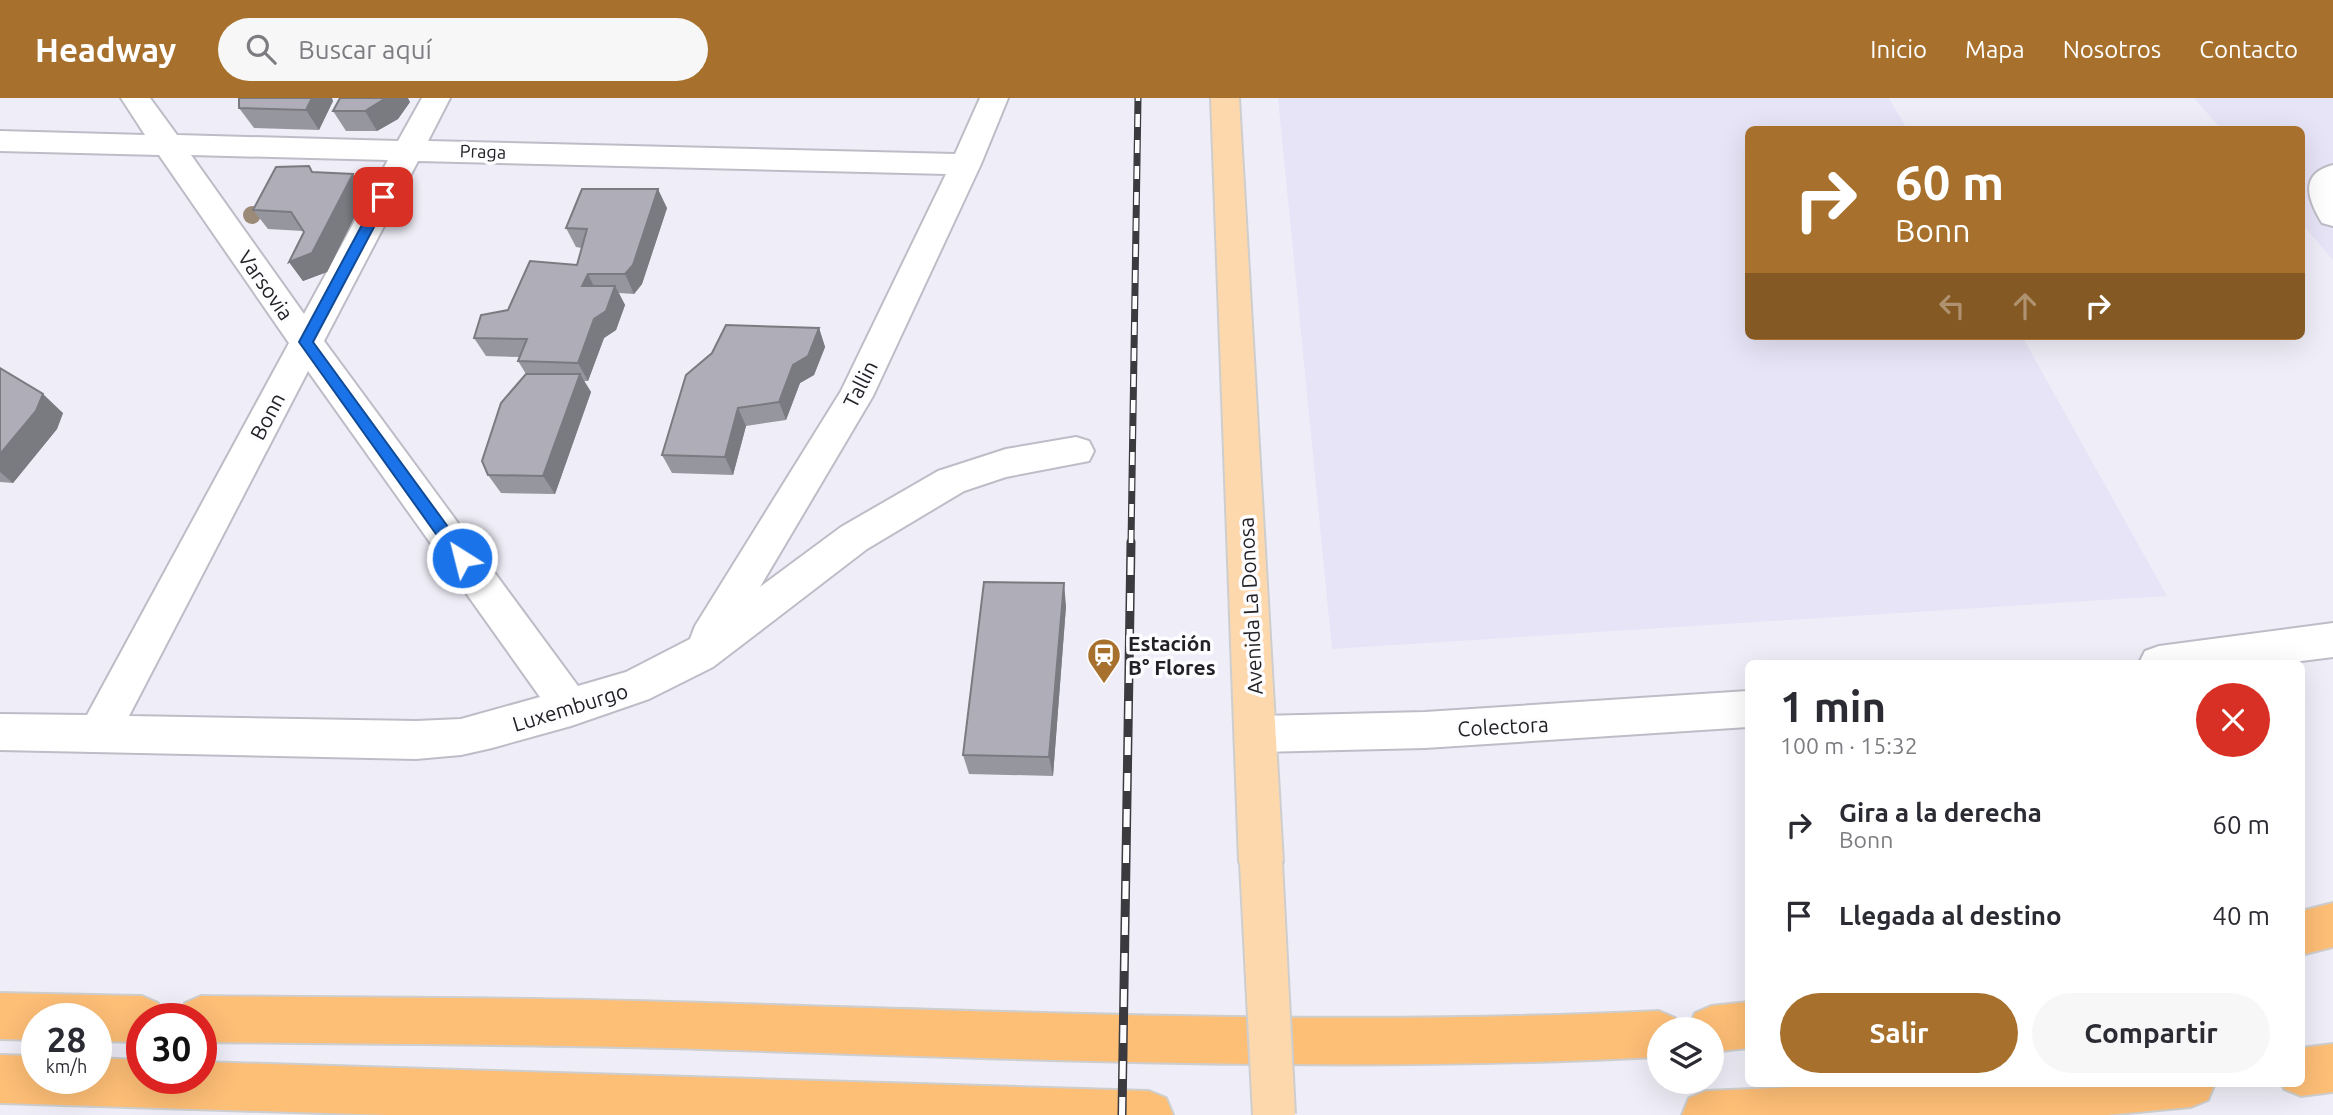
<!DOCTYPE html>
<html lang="es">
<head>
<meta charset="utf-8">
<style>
	:root { --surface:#fff; --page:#f7f7f7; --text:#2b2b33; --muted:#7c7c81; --accent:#a7702c }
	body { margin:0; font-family:Ubuntu,sans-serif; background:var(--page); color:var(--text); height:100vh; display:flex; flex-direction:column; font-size:26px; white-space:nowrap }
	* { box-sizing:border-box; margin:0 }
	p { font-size:23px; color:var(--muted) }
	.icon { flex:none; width:38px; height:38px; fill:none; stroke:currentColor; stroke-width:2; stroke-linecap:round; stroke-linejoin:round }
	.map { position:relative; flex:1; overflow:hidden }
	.details { position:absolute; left:1745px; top:562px; width:560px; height:427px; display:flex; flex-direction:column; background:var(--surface); border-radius:10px; box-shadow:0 7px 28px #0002 }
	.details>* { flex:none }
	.guide { position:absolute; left:1745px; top:28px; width:560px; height:214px; border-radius:10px; box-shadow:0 7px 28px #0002; background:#a7702c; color:#fff; overflow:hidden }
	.tools { position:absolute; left:1647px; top:919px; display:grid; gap:14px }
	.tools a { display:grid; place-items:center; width:77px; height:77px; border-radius:50%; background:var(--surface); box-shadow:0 7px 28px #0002; font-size:35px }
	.speed { position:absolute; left:21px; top:905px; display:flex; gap:14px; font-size:35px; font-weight:700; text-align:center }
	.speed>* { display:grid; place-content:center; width:91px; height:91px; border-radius:50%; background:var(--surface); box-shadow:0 7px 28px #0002; line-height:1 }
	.speed small { font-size:18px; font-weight:400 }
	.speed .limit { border:10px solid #d22; background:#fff; color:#111 }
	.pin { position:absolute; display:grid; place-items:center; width:60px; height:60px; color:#fff; margin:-30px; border-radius:14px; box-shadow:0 4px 10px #0006 }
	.me { position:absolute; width:77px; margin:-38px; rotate:324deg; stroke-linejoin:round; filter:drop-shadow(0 0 5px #0008) }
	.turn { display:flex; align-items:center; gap:24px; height:147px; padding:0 35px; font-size:32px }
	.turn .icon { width:91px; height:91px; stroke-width:2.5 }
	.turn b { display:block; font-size:49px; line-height:60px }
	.lanes { display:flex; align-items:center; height:66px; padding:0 35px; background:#0003; justify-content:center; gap:35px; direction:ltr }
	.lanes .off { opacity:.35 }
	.round { display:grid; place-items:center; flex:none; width:74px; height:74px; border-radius:37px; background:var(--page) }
	.headline { display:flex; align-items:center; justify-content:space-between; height:119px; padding:0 35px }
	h1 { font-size:42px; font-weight:700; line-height:52px }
	.button { display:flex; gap:14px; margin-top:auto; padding:14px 35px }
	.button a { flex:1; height:80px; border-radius:42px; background:var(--accent); color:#fff; font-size:28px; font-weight:700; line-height:80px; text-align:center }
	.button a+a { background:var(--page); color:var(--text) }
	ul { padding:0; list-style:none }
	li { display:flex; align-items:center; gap:21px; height:91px; padding:0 35px }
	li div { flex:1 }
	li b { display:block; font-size:26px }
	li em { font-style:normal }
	header { display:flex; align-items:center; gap:42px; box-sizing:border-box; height:98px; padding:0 35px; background:var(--accent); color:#fff }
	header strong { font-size:33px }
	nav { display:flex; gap:38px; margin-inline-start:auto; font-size:24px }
	.search { width:490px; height:63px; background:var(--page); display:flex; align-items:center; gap:18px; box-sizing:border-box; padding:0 24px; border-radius:38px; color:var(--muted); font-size:26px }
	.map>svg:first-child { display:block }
	.built { fill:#e6e4f6 }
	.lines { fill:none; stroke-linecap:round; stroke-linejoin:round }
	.minor-casing { stroke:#bebcc6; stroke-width:4 }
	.major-casing { stroke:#cececf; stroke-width:4 }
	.highway-casing { stroke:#cececf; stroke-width:4 }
	.minor { fill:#fff; fill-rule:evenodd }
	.major { fill:#fed8ad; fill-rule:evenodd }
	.highway { fill:#fdbe76; fill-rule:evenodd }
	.rail-far1-casing { stroke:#3b3a3f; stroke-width:7 }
	.rail-casing { stroke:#3b3a3f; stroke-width:9 }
	.rail-far1 { stroke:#fdfcff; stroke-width:4.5; stroke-dasharray:13; stroke-linecap:butt }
	.rail { stroke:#fdfcff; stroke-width:6; stroke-dasharray:18; stroke-linecap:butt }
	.major-bridge-casing { stroke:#cececf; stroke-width:46; stroke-linecap:butt }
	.major-bridge { stroke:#fed8ad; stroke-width:42 }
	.tree { fill:#9c8a78 }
	.wall { fill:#96969e }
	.shaded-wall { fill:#7a7a81 }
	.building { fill:#afaeb8; stroke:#7a7a81; stroke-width:2 }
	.route { fill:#1a73e8; stroke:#114b97; stroke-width:2 }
	.labels { text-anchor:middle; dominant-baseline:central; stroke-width:7; stroke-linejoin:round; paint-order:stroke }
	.far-street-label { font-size:18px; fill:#222125; stroke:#fdfcff }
	.street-label { font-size:21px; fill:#222125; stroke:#fdfcff }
	.poi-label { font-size:21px; font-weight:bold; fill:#222125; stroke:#fdfcff; text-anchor:start }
</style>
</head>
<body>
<header>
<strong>Headway</strong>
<div class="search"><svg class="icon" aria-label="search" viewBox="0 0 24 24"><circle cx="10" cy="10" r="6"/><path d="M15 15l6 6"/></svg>Buscar aquí</div>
<nav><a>Inicio</a><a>Mapa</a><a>Nosotros</a><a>Contacto</a></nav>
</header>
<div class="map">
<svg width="2333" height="1017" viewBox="0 0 2333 1017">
	<rect width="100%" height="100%" fill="#efeef8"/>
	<!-- built -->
	<path class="built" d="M1278,0H1889L1907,31L1748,32V238H2022L2167,498L1332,551Z
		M2194,0H2333V162L2301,125V32L2221,31Z"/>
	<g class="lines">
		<!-- minor casing -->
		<g class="minor-casing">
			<path id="minor" d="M121,0H150L177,37L398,43L422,0H450L428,43L955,56L980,0H1008L981,66L873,298L760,489L841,429L938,373L1006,351L1076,339L1089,343L1094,353L1089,363L1006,379L964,393L867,451L713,569L649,601L571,628L492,650L461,657L416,661L0,652V616L87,617L289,245L159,57L0,53V33L145,37ZM191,57L388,62L304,216ZM418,63L946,76L841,293L695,528L690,541L626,574L578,588L324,243ZM308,273L540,599L461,621L416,623L129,618Z
				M2333,67V128L2322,125C2308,102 2298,76 2333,67Z
				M2333,525V559L2285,565H2139L2145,553L2159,548Z
				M1748,593V629L1425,650L1257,654L1243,649L1237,636L1243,623L1257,618L1425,614Z"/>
		</g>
		<!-- major casing -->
		<g class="major-casing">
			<path id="major" d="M1211,0H1239L1283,764L1276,779L1261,785L1246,779L1239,764Z"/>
		</g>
		<!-- highway casing -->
		<g class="highway-casing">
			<path id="highway" d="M2333,805V849L2301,857V813Z
				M0,895L142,898L158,905L165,920H142V944L96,943V920H37V942L0,941Z
				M201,898C357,900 514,899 670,904C1000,913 1329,929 1659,913L1675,920L1680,931H1659V959C1329,976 1000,960 670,950C514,946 357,946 201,944V920H178L185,905Z
				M1748,904V950L1712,954V931H1688L1695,915L1711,908Z
				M2333,946V994L2301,998L2284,991L2282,985H2301V950Z
				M0,957L37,958V980H96V960L142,962V980H201V964L1149,993L1166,1000L1173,1017H389L0,1005Z
				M1887,985H2215L2208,1002L2191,1009L2106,1017H1682L1689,1000L1706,993Z"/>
		</g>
		<!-- minor -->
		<use href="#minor" class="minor"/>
		<!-- major -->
		<use href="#major" class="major"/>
		<!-- highway -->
		<use href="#highway" class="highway"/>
		<!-- rail-far1 casing -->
		<g class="rail-far1-casing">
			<path id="rail-far1" d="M1131,445L1138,0"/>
		</g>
		<!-- rail casing -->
		<g class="rail-casing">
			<path id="rail" d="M1122,1017L1131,444"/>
		</g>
		<!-- rail-far1 -->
		<use href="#rail-far1" class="rail-far1"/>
		<!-- rail -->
		<use href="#rail" class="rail"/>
		<!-- major-bridge casing -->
		<g class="major-bridge-casing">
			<path id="major-bridge" d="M1261,764L1274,1017"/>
		</g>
		<!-- major-bridge -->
		<use href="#major-bridge" class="major-bridge"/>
	</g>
	<!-- trees -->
	<g class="tree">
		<circle cx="370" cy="84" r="9"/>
		<circle cx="252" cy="117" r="9"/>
	</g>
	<!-- wall -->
	<path class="wall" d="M333,3L319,32L254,30L239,10Z
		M410,4L398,21L377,33H346L333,13Z
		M312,74L366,96L327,174L303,183L289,164L304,134L303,133L268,131L253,112Z
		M667,110L642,186L634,196L619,195L625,207L616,232L604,240L588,283H584L591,294L555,396L501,395L488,377L526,276L518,263L520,259L486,258L474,240L508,212L577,167L582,150L576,149L566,130Z
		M819,230L825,249L814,277L800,285L786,322L746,328L733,377L672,375L662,357Z
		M0,270L63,315L57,331L13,385L0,384Z
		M1066,508L1053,678L969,676L963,657Z"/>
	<!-- shaded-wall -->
	<path class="shaded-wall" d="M312,0H332L333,3L319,32L306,12Z
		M386,0H408L410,4L398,21L377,33L365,13Z
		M353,76L366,96L327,174L303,183L289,164Z
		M658,91L667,110L642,186L634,196L625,176Z
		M588,176L597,195L582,188Z
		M615,188L625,207L616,232L604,240L588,283L578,265L594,221Z
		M819,230L825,249L814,277L800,285L786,322L779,304L793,267Z
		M580,276L591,294L555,396L543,378Z
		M43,296L63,315L57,331L13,385L0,374V356Z
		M738,310L746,328L733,377L725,359Z
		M1064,485L1066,508L1053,678L1049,659Z"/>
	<!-- building -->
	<path class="building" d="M239,0H312L306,12L239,10Z
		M340,0H386L365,13H333Z
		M309,68L312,74L353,76L312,155L289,164L304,134L291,114L253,112L276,69Z
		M582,91H658L633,167L625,176H588L582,188H615L606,213L594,221L578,265L518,263L527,241L474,240L481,217L508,212L530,163L577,167L587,131L566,130Z
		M726,227L819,230L808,258L793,267L779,304L738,310L725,359L662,357L686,277L712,255Z
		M0,270L43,296L36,313L0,356Z
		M526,276H580L543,378L488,377L482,363L501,305Z
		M984,484L1064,485L1049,659L963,657Z"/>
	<!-- route -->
	<path class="route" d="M383,95L390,99L313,244L467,455L469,460L467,464H456L299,244L377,99Z"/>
	<!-- icons -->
	<defs>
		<g id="station-pin" transform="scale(1.75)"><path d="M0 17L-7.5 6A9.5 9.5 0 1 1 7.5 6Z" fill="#a7702c" stroke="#fdfcff"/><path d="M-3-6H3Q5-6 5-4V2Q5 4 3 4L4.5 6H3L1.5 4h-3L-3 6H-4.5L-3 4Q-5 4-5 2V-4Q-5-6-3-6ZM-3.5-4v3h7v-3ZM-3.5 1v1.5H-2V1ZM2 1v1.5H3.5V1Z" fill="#fff"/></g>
	</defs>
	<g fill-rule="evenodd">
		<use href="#station-pin" x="1104" y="557"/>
	</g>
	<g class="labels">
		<!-- far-street labels -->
		<g class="far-street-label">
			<text transform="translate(483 53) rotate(2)">Praga</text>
		</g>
		<!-- street labels -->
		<g class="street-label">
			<text transform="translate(266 187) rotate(55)">Varsovia</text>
			<text transform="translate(860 286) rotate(-63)">Tallin</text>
			<text transform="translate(267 318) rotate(-62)">Bonn</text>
			<text transform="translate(1250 508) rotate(-93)">Avenida La Donosa</text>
			<text transform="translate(570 609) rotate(-17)">Luxemburgo</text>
			<text transform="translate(1503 628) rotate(-3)">Colectora</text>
		</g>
		<!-- poi labels -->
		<g class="poi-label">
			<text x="1128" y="545">Estación<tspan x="1128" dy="24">B° Flores</tspan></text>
		</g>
	</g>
</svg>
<div class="tools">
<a><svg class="icon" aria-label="layers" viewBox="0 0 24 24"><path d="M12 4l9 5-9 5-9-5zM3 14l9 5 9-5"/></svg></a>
</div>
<div class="speed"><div>28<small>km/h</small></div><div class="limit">30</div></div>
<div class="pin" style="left:383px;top:99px;background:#d93025"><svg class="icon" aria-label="arrive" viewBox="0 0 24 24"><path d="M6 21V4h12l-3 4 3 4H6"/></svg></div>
<svg class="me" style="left:462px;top:460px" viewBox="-20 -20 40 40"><circle r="17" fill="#1a73e8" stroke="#fff" stroke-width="3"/><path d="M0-11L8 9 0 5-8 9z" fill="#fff"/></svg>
<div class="guide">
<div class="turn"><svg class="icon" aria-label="right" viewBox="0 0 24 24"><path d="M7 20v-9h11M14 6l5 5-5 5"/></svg><div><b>60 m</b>Bonn</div></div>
<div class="lanes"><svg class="icon off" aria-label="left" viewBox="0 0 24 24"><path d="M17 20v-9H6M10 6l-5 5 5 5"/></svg><svg class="icon off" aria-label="ahead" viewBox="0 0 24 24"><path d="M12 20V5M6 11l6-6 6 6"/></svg><svg class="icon" aria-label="right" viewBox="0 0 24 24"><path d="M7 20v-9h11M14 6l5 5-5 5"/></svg></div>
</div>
<section class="details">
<div class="headline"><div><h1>1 min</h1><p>100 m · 15:32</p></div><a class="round" style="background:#d93025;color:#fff"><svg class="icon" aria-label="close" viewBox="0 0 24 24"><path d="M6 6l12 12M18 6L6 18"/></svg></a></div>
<ul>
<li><svg class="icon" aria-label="right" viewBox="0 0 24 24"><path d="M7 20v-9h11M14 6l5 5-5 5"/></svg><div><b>Gira a la derecha</b><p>Bonn</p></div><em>60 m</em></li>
<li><svg class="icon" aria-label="arrive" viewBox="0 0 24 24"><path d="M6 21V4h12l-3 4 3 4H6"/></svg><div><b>Llegada al destino</b></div><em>40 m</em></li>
</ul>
<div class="button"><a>Salir</a><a>Compartir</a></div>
</section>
</div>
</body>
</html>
